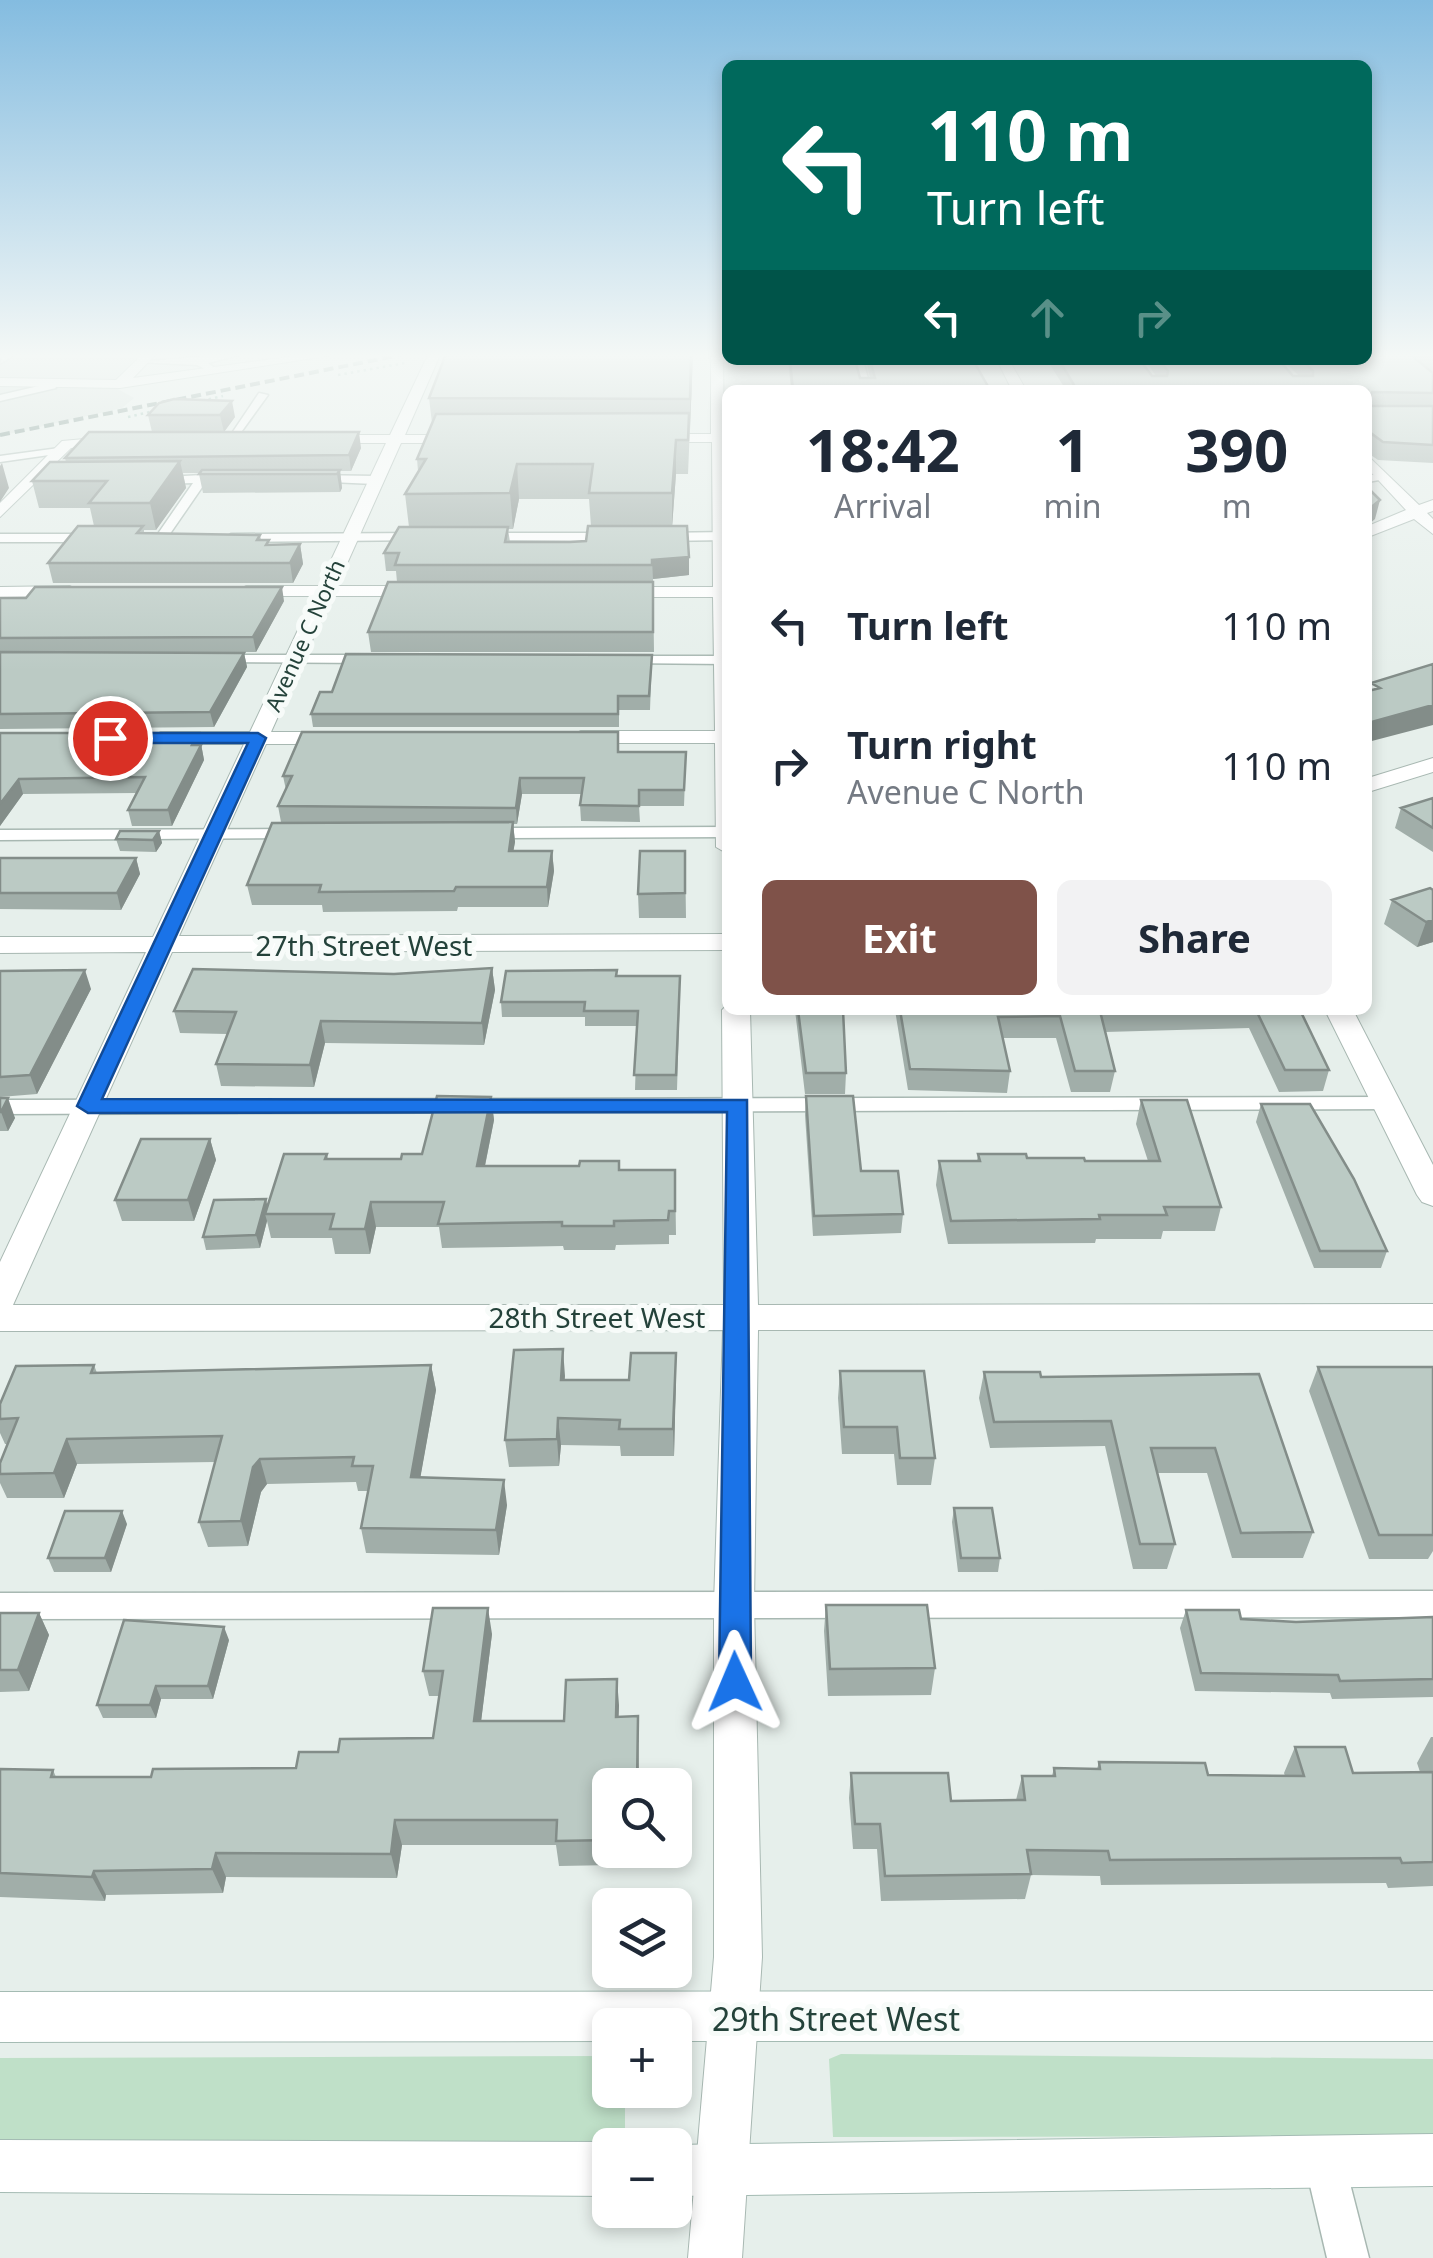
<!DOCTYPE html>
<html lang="en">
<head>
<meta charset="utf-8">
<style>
	:root { --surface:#fff; --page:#f2f2f3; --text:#1f2937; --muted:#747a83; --accent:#7f5249 }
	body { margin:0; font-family:"Noto Sans",sans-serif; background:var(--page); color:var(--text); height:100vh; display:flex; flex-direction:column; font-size:38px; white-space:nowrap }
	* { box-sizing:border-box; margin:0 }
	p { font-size:32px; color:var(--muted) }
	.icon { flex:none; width:55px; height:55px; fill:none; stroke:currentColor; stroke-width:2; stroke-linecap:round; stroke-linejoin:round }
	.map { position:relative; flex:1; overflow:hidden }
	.panel { position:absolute; left:722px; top:385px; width:650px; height:630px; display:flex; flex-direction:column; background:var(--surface); border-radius:15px; box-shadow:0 5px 15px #0003 }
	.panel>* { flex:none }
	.hud { position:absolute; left:722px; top:60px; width:650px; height:305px; border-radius:15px; box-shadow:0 5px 15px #0003; background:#00695c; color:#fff; overflow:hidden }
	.controls { position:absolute; left:592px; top:1768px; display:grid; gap:20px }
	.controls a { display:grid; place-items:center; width:100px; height:100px; border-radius:15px; background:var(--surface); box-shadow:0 5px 15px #0003; font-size:50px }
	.pin { position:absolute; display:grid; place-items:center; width:85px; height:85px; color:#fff; margin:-42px; border:5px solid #fff; border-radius:50%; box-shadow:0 2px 10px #0007 }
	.me { position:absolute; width:110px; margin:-55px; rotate:359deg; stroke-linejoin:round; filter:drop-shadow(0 0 8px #0008) }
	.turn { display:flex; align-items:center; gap:35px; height:210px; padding:0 40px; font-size:45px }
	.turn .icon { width:130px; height:130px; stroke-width:2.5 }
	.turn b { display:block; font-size:70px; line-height:85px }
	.lanes { display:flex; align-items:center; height:95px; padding:0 40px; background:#0003; justify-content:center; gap:50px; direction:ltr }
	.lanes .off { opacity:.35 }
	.eta { display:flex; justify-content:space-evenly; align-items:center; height:170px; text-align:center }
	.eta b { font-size:60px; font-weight:700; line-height:70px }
	.cta { display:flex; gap:20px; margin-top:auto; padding:20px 40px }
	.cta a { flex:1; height:115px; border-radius:15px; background:var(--accent); color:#fff; font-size:40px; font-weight:700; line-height:115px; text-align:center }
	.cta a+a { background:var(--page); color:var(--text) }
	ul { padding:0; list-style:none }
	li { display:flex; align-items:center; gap:30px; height:140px; padding:0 40px }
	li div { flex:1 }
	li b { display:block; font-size:38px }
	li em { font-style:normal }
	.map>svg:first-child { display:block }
	.built { fill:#d4dfda }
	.green { fill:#bfe0c8 }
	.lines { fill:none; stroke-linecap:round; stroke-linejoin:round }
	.lane-casing { stroke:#a8b8b2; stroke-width:3 }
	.street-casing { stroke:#a8b8b2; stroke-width:2 }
	.secondary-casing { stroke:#a4bbb3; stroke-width:2 }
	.path { stroke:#86b3a5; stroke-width:2.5; stroke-dasharray:2.5 4; stroke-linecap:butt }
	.lane { fill:#fff; fill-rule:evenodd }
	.street { fill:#fff; fill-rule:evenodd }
	.secondary { fill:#fff; fill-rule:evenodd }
	.rail { stroke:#5f7d75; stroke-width:4; stroke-dasharray:10 5; stroke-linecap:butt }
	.wall { fill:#a1aea9; fill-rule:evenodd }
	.shaded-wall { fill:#838d89 }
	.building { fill:#bbcac4; stroke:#838d89; stroke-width:2.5 }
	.route { fill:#1a73e8; stroke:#114b97; stroke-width:2.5 }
	.labels { text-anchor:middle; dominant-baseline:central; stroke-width:10; stroke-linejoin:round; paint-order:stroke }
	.far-street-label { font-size:22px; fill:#24423a; stroke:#f7fbf9 }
	.street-label { font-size:28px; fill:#24423a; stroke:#f7fbf9 }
	.near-street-label { font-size:32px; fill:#24423a; stroke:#f7fbf9 }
</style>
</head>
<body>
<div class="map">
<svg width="1433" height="2258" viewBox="0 0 1433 2258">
	<rect width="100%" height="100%" fill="#e6efeb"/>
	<!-- built -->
	<path class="built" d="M0,355H155L116,388L134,398L122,408L0,436Z"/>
	<!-- green -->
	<path class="green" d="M841,2054L1433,2059V2136L833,2137L829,2059Z
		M610,2056V2090H625V2135L610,2141H0V2058Z"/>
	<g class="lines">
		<!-- lane casing -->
		<g class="lane-casing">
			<path id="lane" d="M3,355H13L0,364Z
				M222,355H239L208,363L216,369L211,372L197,365L137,362Z
				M853,360H863L871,390H861Z
				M52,383L56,388L0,401V395Z
				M259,393L268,395L234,442H226Z
				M59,448L63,453L0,462V456Z
				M1368,474L1390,478L1368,482Z
				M202,475H231L237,479L205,483L165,541H157L155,538L193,483L153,484L147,480L149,478Z
				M313,475L374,476L380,480L374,484L309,481V477Z
				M728,532V540L661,541L655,537L661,533Z
				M424,533L428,534V540L231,542L225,538L231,534Z
				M481,533H614L620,537L614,541L477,540V534Z
				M0,534H99L105,538L99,542H0Z
				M216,655H374L381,659L374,663L211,662V656Z
				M626,656H728V664L621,663V657Z
				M728,827V837L483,838L474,833L483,828Z
				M296,829L305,834L302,838L0,840V830Z
				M1387,1097L1398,1104L1395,1109L0,1114V1100Z
				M1433,1591V1617L0,1619V1593Z
				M1324,2140L1338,2146L1344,2160L1369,2258H1327L1304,2160L1310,2146Z"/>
		</g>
		<!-- street casing -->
		<g class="street-casing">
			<path id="street" d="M142,355H155L133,378L303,355H333L120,388L0,386V378L116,380Z
				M428,355H440L405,435H463L470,439L463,443H401L337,586H425L434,591L425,596H332L271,732H340L351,738L340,744H266L179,936L728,934V950L172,952L13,1305H724L722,1010L728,1004V1010H750L758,1305L1433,1304V1330H758L754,1604L762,1957L742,2258H688L714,1957V1604L723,1330L0,1331V1262L146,952L0,953V937H153L244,744H161L150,738L161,732H250L314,596H246L237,591L246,586H319L386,443H319L312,439L319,435H390Z
				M711,355H723L728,854L716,847L715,743H581L570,737L581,731H715L713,597H616L607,592L616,587H713L712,442H649L642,438L649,434H711Z
				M997,360H1009L1026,390H1012Z
				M118,436L125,440L123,443L71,448L0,517V503L62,441Z
				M1368,456L1419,505L1433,500V511L1427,513L1433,519V534L1414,519L1368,537V526L1406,510L1368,469Z
				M0,587L70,586L79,591L70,596L0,597Z
				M1433,758V772L1368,792V778Z
				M1325,1010H1353L1433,1165V1206L1422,1202L1417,1195Z"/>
		</g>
		<!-- secondary casing -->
		<g class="secondary-casing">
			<path id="secondary" d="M1433,1991V2041H675V2025H610V2041L0,2042V1992Z
				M1433,2134V2186L675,2196V2145H669Z
				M0,2140L610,2142L616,2145H610V2196L0,2192Z"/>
		</g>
		<!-- path -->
		<path class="path" d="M338,375L405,363
			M196,402L223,396
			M128,417L154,411"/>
		<!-- lane -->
		<use href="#lane" class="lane"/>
		<!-- street -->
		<use href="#street" class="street"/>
		<!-- secondary -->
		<use href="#secondary" class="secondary"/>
		<!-- rail -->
		<path class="rail" d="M0,435L400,355"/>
	</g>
	<!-- wall -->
	<path class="wall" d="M693,354L688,474H676L672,526L689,557V575L653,579L654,652H371L368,632L397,582L396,571H386L384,553L409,527L405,494L418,471L417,459L432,423L429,398ZM519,499H589L591,526L586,541L510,542L508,529H513Z
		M1368,354H1433V463L1378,460L1368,453V390H1066L1047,360H1140L1152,376H1156L1145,360H1279L1293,376H1299L1283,360H1368Z
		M788,360H855L860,378H870L866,360H973L990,390H791Z
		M159,403L235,417L224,432H152L148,415Z
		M361,448L351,471H340L342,488L340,492L203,493L199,474L200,473H183L186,488L156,530H144V533L260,535L261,540L270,545L300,544L303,564L293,583H53L48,563L94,526L90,508H39L32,481L66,462L65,458Z
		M0,598L284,601L256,652H8L244,653L247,667L214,727L0,729Z
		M652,655L650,710H619V727H313L311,714L332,692Z
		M0,733H199L204,760L172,826H132L128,810L137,793L23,794L0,826Z
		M619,752H686L684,806H639L640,822L581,821L580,805L581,794H522L517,824H513L515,842L513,851H552L554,871L548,907H458L457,911L323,912L322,905H252L247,885L382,823L281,822L278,806L286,790L283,776Z
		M1433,798V852L1395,828L1401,808Z
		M159,831L162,843L156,852L120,851L116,839Z
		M685,851L686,918H639L638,894Z
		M0,858H136L140,874L121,910L0,909Z
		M1430,888L1433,942L1417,947L1384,924L1392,900Z
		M492,968L495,990L484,1045L325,1043L314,1087L221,1086L216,1064L227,1034L180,1033L174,1011L394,974Z
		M0,971L91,989L37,1094L0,1097Z
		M617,976L680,991L677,1090H635L637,1026H585V1017H502L501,1002Z
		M795,1010H843L846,1073L845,1094H805Z
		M895,1010H1300L1329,1070L1323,1091L1279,1092L1249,1028L1105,1032L1115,1071L1110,1092H1071L1056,1038H1003L1010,1071L1007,1093L908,1090Z
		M806,1096L861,1171L903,1214L901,1233L813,1236L805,1115Z
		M491,1097L494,1120L485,1166L620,1170H675L676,1235H669V1244L616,1245L615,1250H564L563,1246L442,1248L439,1227H376L370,1254H335L332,1238H271L267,1221L260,1248L206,1250L203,1237L267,1206L327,1154L328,1159H401L422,1154Z
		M0,1098L15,1118L8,1131H0Z
		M1141,1100L1221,1207L1215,1231H1163L1161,1239H1096L1095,1243L948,1244L936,1185L939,1161H977L978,1154L1085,1161H1148L1136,1124Z
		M1261,1104L1387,1251L1381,1268H1314L1256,1122Z
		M210,1139L216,1160L194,1221H122L115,1200Z
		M676,1353L674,1456H621L620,1446L561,1445L559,1466L509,1467L505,1440L565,1380H629Z
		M94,1365L97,1373L431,1365L436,1390L420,1478L507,1505L499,1555L366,1553L361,1528L368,1491H358L356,1482L267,1484L261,1492L248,1546L208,1547L199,1522L215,1462L77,1464L64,1498H7L0,1483V1463L8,1444H5L0,1433V1404Z
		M1318,1367H1433V1551L1428,1559H1369L1309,1391Z
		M840,1371L935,1458L931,1485H897L894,1454H842L838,1398Z
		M984,1372L1041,1377L1259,1374L1313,1532L1303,1558H1232L1207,1473H1158L1175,1544L1167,1569H1133L1105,1446L990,1448L979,1398Z
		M954,1508L1000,1558L998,1572H958L952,1522Z
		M127,1524L111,1572H54L48,1558Z
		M826,1605L935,1668L931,1695L828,1696L824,1631Z
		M1186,1610L1241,1619L1296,1622L1433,1617V1697L1332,1699L1330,1693L1195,1691L1180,1628Z
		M0,1613H39L49,1635L29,1691L0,1692Z
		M492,1634L481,1721H564L619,1705L618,1716L639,1741L610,1785V1850H614V1865L559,1866L556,1845H402L397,1878L226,1877L223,1893L106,1895L105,1901L0,1897V1769L53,1770L56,1777H151L296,1768L338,1752L433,1738L439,1696H429L423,1671Z
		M229,1640L213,1699H161L156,1718H103L97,1705Z
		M1431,1737H1433V1886L1388,1888L1386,1883L1101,1885L1100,1876L1031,1875L1025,1899L881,1901L877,1849H853L849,1798L851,1773L951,1801L1016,1800L1022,1776H1052L1054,1768L1097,1769L1099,1762L1208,1775L1285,1776L1284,1773L1295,1747L1353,1773L1420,1772L1417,1763Z"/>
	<!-- shaded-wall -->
	<path class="shaded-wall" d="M691,354H693L690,430V399Z
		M232,401L235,417L224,432L220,415Z
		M359,432L361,448L351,471L349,455Z
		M676,440V474L672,528V493Z
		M180,461L186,488L156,530L150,503Z
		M2,463L9,488L0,502V466Z
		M517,464L519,499L513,529L510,493Z
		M340,470L342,488L340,492L337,474Z
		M1380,500L1375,519L1368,525L1369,509Z
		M300,544L303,564L293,583L290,563Z
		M689,557V575L653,579L652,560Z
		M282,587L284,601L256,652L253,637Z
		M244,653L247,667L214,727L210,712Z
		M1433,705V725L1368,742V723Z
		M199,733L204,760L172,826L168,810L192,745Z
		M520,778L522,794L517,824L516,808Z
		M19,779L23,794L0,826V804Z
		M513,822L515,842L510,871L509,851Z
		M159,831L162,843L156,852L153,840Z
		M552,851L554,871L548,907L547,887Z
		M136,858L140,874L121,910L117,893Z
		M1433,920V942L1417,947L1426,922Z
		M492,968L495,990L484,1045L482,1023Z
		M85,970L91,989L37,1094L30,1075Z
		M321,1021L325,1043L314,1087L310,1065Z
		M491,1097L494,1120L480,1190L477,1166Z
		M8,1098L15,1118L8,1131L1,1112Z
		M210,1139L216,1160L194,1221L188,1200Z
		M266,1199L269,1214H265L267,1221L260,1248L256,1235Z
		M371,1202L376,1227L370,1254L365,1229Z
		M563,1349L565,1376L563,1407L561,1380Z
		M676,1353V1380L674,1456L673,1429Z
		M431,1365L436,1390L416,1502L411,1477Z
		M558,1418L561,1445L559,1466L557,1439Z
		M67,1439L77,1464L64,1498L54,1473Z
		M260,1459L267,1484L261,1492L248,1546L241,1521L253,1467Z
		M504,1480L507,1505L499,1555L496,1530Z
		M122,1511L127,1524L111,1572L105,1558Z
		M488,1608L492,1634L478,1746L474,1721Z
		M39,1613L49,1635L29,1691L18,1670Z
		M224,1627L229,1640L213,1699L208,1686Z
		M617,1679L619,1705L618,1742L616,1717Z
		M156,1686L161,1699L156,1718L150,1705Z
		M638,1716L639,1785H637Z
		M395,1820L402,1845L397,1878L391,1854Z
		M216,1853L226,1877L223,1893L212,1869Z
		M94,1871L106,1895L105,1901L92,1877Z"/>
	<!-- building -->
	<path class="building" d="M446,354H691L690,399L429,398Z
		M1368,354H1410L1433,373V393L1372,392L1368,402L1372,406H1433V445L1383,442L1372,434L1368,442V390H1077L1059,360H1140L1152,376H1167L1168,371L1159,360H1279L1293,376H1313V371L1302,360H1368Z
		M790,360H855L860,378H875L870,360H973L990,390H793Z
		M174,399L232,401L220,415H148L159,403Z
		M689,413L688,440H676L672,493H589L593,464H517L510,493L405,494L426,459H417L436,414Z
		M89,432H359L349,455L65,458Z
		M180,461L150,503H89L107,481H32L50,462Z
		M202,470H340L337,474H199Z
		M1368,488L1380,500L1369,509H1368Z
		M78,526H143L137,533L260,535L257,540H269L266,545L300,544L290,563H48Z
		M588,526H687L689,557L652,560V565H395L399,553H384L399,527H508L505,542H570L586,541Z
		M388,582H653V632H368Z
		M35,587H282L253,637L0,638V598H26Z
		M0,652L244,653L210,712L0,714Z
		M346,654L652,655L649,696H618V714H311L320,692H332Z
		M1433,664V705L1368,723V691L1380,688L1371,683Z
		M302,732H618V752H686L684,790H639V806L580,805L584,778H520L516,808L278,806L292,776H283Z
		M0,733H199L192,745H201L168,810H128L145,777L19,779L0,804Z
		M1433,798V828L1401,808Z
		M513,822L509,851H552L547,887H456L454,891L319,892L321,885H247L272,823Z
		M120,831H159L153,840L116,839Z
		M640,851H685V893L638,894Z
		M0,858H136L117,893H0Z
		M1430,888L1433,890V920L1426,922L1392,900Z
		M492,968L482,1023L321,1021L310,1065L216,1064L236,1012L174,1011L193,969L394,974Z
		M85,970L30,1075L0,1077V971Z
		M617,970L616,976H680L676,1075H634L638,1011H584L585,1002H501L506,971Z
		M798,1010H843L846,1073H806Z
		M900,1010H1141L1100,1011L1115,1071H1075L1060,1016L998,1017L1010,1071L910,1069Z
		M1256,1010H1300L1329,1070H1285Z
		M437,1096L491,1097L477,1166H579L580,1161H619V1170H675V1211H669L668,1220L614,1221V1226H562V1222L438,1224L444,1202H371L365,1229H330L334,1214H265L284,1154H327L325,1159H401L402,1154H422Z
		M806,1096H853L861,1171H898L903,1214L814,1216Z
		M0,1098H8L1,1112H0Z
		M1141,1100H1187L1221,1207H1164L1167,1215H1099L1100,1219L951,1221L939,1161H980L978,1154H1026L1027,1158H1084L1085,1161H1160Z
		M1261,1104H1310L1354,1179L1387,1251H1320Z
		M141,1139H210L188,1200H115Z
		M266,1199L256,1235L203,1237L214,1200Z
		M563,1349L561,1380H629L631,1353H676L673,1429H619L620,1420L558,1418L557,1439L505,1440L514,1350Z
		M94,1365L91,1373L431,1365L411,1477L504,1480L496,1530L361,1528L373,1466H352L354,1457L260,1459L253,1467L241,1521L199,1522L222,1436L67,1439L54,1473L0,1474V1463L18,1418L0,1419V1404L16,1366Z
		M1318,1367H1433V1535H1379Z
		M840,1371H924L935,1458H900L897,1427H844Z
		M984,1372H1040L1041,1377L1259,1374L1313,1532L1241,1533L1215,1448H1151L1175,1544H1140L1111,1421L994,1422Z
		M954,1508H992L1000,1558H961Z
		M65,1511H122L105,1558H48Z
		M826,1605H927L935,1668L830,1669Z
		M433,1608H488L474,1721H564L566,1680L617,1679L616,1717L638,1716L637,1785H610V1840L556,1841L557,1820H395L391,1854L216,1853L212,1869L94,1871L92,1877L0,1873V1769L53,1770L51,1777H151L153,1769L296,1768L299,1752H338L340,1739L433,1738L443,1671H423Z
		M1186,1610H1239L1241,1619L1296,1622L1433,1617V1679L1340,1681L1338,1675L1201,1673Z
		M0,1613H39L18,1670H0Z
		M124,1620L224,1627L208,1686H156L150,1705H97Z
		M1295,1747H1345L1353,1773L1433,1772V1862L1402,1863L1400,1858L1110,1860L1108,1851L1027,1850L1031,1874L885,1876L880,1824H855L851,1773H948L951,1801L1025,1800L1022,1776H1055L1054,1768L1100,1769L1099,1762L1205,1763L1208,1775L1304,1776Z"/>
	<!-- sky -->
	<linearGradient id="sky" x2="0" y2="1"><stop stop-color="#84bce0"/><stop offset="0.53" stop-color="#f4f8f6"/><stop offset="1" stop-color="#f4f8f6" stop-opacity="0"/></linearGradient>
	<rect width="1433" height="671" fill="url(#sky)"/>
	<!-- route -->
	<path class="route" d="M258,733L266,738L102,1099L747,1100L751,1682L746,1692L735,1696L723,1692L719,1682L727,1112L88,1113L77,1106L248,743H110L102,738L110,733Z"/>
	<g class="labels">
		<!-- far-street labels -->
		<g class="far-street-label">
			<text transform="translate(304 635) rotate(-66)">Avenue C North</text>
		</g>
		<!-- street labels -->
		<g class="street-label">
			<text x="364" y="945">27th Street West</text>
			<text x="597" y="1317">28th Street West</text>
		</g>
		<!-- near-street labels -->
		<g class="near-street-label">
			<text x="836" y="2018">29th Street West</text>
		</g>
	</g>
</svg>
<div class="controls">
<a><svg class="icon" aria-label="search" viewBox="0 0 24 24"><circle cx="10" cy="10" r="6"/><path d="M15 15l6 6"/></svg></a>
<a><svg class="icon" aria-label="layers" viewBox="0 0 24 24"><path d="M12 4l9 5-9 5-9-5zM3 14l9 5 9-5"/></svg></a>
<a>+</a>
<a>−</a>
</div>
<div class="pin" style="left:110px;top:738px;background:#d93025"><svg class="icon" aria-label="arrive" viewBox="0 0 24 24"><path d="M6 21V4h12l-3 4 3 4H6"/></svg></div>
<svg class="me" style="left:735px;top:1682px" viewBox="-20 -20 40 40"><path d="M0-17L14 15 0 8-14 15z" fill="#1a73e8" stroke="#fff" stroke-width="4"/></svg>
<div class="hud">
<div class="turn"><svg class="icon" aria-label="left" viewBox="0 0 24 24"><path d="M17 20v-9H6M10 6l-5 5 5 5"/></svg><div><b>110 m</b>Turn left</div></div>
<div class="lanes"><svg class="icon" aria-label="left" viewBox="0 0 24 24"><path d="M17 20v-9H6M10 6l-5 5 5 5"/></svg><svg class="icon off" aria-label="ahead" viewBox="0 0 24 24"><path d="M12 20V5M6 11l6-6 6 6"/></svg><svg class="icon off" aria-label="right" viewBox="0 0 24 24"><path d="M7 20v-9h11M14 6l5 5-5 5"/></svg></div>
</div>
<section class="panel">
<div class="eta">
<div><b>18:42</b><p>Arrival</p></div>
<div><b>1</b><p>min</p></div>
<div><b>390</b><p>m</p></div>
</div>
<ul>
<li><svg class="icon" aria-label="left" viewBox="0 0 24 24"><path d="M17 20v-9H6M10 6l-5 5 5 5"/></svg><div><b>Turn left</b></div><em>110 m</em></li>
<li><svg class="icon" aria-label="right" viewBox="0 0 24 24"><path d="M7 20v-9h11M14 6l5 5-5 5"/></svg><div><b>Turn right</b><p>Avenue C North</p></div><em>110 m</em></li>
</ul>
<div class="cta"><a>Exit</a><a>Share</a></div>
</section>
</div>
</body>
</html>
